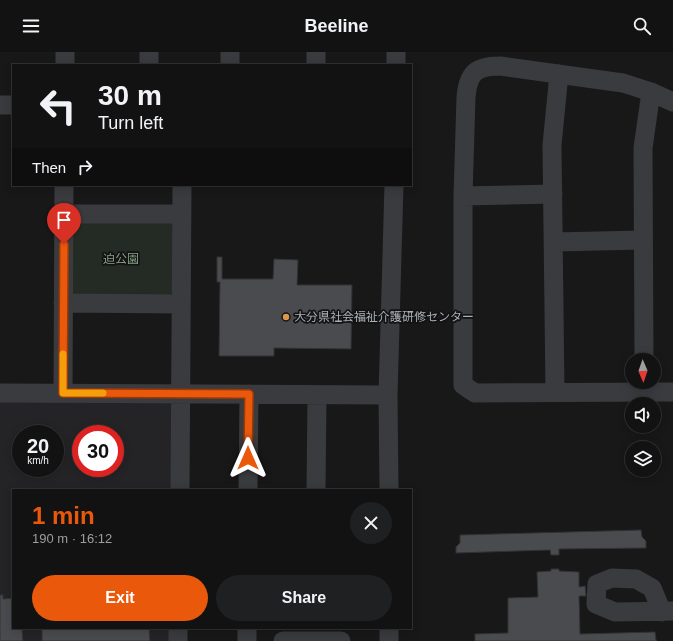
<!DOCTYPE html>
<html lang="en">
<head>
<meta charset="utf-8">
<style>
	:root { --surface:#121213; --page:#1f2021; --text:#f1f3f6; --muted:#9c9ea0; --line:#313233; --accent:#ea580c }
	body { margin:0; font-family:Arial,"Noto Sans JP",sans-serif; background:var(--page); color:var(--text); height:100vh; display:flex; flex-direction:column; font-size:15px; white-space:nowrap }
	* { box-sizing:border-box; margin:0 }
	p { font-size:13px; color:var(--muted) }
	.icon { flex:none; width:22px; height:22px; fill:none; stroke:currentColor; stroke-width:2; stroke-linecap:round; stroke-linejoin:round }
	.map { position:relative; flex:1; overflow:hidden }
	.details { position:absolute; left:12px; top:437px; width:400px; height:140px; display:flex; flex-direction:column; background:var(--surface); border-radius:0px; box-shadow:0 2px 10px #0003,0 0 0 1px var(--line) }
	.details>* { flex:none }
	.top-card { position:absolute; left:12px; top:12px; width:400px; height:122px; border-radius:0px; box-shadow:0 2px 10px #0003,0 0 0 1px var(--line); background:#121213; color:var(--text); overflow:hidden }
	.needle { width:26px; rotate:178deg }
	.controls { position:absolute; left:625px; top:301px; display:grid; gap:8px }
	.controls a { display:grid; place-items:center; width:36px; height:36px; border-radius:50%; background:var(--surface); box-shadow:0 2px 10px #0003,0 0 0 1px var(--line); font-size:20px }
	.speed { position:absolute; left:12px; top:373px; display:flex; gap:8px; font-size:20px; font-weight:700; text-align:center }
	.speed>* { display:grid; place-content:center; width:52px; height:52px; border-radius:50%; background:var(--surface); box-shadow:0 2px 10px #0003,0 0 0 1px var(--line); line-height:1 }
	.speed small { font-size:10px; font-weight:400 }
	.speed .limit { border:6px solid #d22; background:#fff; color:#111 }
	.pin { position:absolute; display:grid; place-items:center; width:34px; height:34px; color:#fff; margin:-41px -17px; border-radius:50% 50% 50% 0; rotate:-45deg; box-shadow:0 0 4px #0007 }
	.pin .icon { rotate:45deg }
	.me { position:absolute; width:44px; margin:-22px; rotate:0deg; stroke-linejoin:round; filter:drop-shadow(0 0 3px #0008) }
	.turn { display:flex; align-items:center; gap:14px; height:84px; padding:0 20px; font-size:18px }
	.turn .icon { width:52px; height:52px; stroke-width:2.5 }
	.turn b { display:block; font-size:28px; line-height:34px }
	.then { display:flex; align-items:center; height:38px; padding:0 20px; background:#0003; gap:8px; font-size:15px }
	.round { display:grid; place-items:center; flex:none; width:42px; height:42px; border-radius:21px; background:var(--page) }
	.summary { display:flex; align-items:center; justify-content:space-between; height:68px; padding:0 20px }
	h1 { font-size:24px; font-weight:700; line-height:30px; color:var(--accent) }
	.cta { display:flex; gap:8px; margin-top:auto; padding:8px 20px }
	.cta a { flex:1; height:46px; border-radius:24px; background:var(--accent); color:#fff; font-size:16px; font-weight:700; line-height:46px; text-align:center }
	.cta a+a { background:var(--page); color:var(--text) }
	header { display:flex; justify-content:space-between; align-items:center; height:52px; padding:0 20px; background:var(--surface); font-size:18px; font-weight:700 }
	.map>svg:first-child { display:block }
	.built { fill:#242426; fill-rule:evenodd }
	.green { fill:#242b24 }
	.building { fill:#4a4b4e; stroke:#323235 }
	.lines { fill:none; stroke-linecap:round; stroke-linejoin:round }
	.minor { stroke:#393b3e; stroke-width:19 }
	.route-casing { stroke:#983908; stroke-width:10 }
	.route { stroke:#ea580c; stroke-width:7 }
	.slow { stroke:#f59e0b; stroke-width:7 }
	.poi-dot { fill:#dc974c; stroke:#131314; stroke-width:1.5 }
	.labels { text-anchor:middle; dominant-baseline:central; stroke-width:3.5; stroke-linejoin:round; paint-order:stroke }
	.park-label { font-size:12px; fill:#87a085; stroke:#131314 }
	.poi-label { font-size:12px; fill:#abb1b8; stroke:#131314; text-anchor:start }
</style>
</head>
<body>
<header><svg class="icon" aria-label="menu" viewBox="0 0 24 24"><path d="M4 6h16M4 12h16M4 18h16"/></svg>Beeline<svg class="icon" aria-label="search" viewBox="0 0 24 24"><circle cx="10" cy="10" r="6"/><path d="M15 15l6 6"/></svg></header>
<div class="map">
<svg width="673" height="589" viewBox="0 0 673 589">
	<rect width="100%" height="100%" fill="#181819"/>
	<!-- built -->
	<path class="built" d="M0,349L170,350L173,354V438H13V576H172V589H0ZM21,382H55V416H21ZM81,382H115V416H81Z"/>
	<!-- green -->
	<path class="green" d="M74,167H169L174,172L173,240L167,246L68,242L69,173Z"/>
	<!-- building -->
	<path class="building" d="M217,205H222V227H273L274,207L298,208L297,233H352L351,297L274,296V304H219L220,230H217Z
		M641,478L642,485L646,489V496L559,497V503H551L550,498L456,501V495L460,491V483Z
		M551,517H559V519L579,520V535L585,534L586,544H579L580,582L655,580L656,588L657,589H475V582L508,581V546L538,545L537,520L551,519Z
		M0,543H3V547L13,546V576H22L23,589H0Z
		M42,576H149L150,589H42Z"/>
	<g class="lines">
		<!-- minor -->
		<path class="minor" d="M65,13V0
			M149,13V0
			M230,13V0
			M316,13V0
			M396,13V0
			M673,50L651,40L623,31L500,14C476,14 468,21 466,45L463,144V333L475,341L673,340
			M0,53H13
			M463,144L553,142
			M64,162H182
			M554,190L643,188
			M63,251L181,252
			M644,308L643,96L651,40
			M555,340L552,93L559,22
			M0,341L388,343
			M63,341L64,133
			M180,438L182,133
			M248,438L249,342
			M316,438L317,343
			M389,438L388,343L394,133
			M662,560L652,536L636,527L612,526L597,532L596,552L615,560L673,559
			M389,576V589
			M178,589V576
			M247,589V576
			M283,589H341"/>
	</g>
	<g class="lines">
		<!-- route casing -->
		<g class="route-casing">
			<path id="route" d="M64,192L63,341L249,342L248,406"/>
		</g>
		<!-- route -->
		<use href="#route" class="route"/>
		<!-- slow -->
		<path class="slow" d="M63,302V341H103"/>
	</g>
	<!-- markers -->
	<circle class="poi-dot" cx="286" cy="265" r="4"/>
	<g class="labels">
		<!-- park labels -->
		<g class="park-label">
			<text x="121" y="207">迫公園</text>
		</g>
		<!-- poi labels -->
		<g class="poi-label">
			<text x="294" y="265">大分県社会福祉介護研修センター</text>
		</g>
	</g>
</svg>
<div class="controls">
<a><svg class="needle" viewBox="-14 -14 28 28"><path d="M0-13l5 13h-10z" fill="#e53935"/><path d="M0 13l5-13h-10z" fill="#9c9ea0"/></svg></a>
<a><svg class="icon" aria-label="sound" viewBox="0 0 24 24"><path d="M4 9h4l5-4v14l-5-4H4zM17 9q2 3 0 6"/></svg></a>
<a><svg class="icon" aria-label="layers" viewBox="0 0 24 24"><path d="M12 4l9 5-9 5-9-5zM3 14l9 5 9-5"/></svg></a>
</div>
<div class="speed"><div>20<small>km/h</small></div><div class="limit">30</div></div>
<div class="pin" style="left:64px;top:192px;background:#d93025"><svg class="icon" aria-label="arrive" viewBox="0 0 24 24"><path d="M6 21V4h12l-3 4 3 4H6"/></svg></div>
<svg class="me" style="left:248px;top:406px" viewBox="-20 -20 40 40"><path d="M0-17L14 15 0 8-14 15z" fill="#ea580c" stroke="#fff" stroke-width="4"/></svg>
<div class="top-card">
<div class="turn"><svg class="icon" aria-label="left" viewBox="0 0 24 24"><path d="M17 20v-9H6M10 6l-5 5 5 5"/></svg><div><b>30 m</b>Turn left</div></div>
<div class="then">Then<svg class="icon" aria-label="right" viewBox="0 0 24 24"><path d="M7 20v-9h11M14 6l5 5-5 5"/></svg></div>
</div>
<section class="details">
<div class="summary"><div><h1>1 min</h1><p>190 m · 16:12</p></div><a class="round"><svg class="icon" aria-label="close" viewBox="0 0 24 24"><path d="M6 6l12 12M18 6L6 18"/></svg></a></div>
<div class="cta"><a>Exit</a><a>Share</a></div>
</section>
</div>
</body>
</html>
